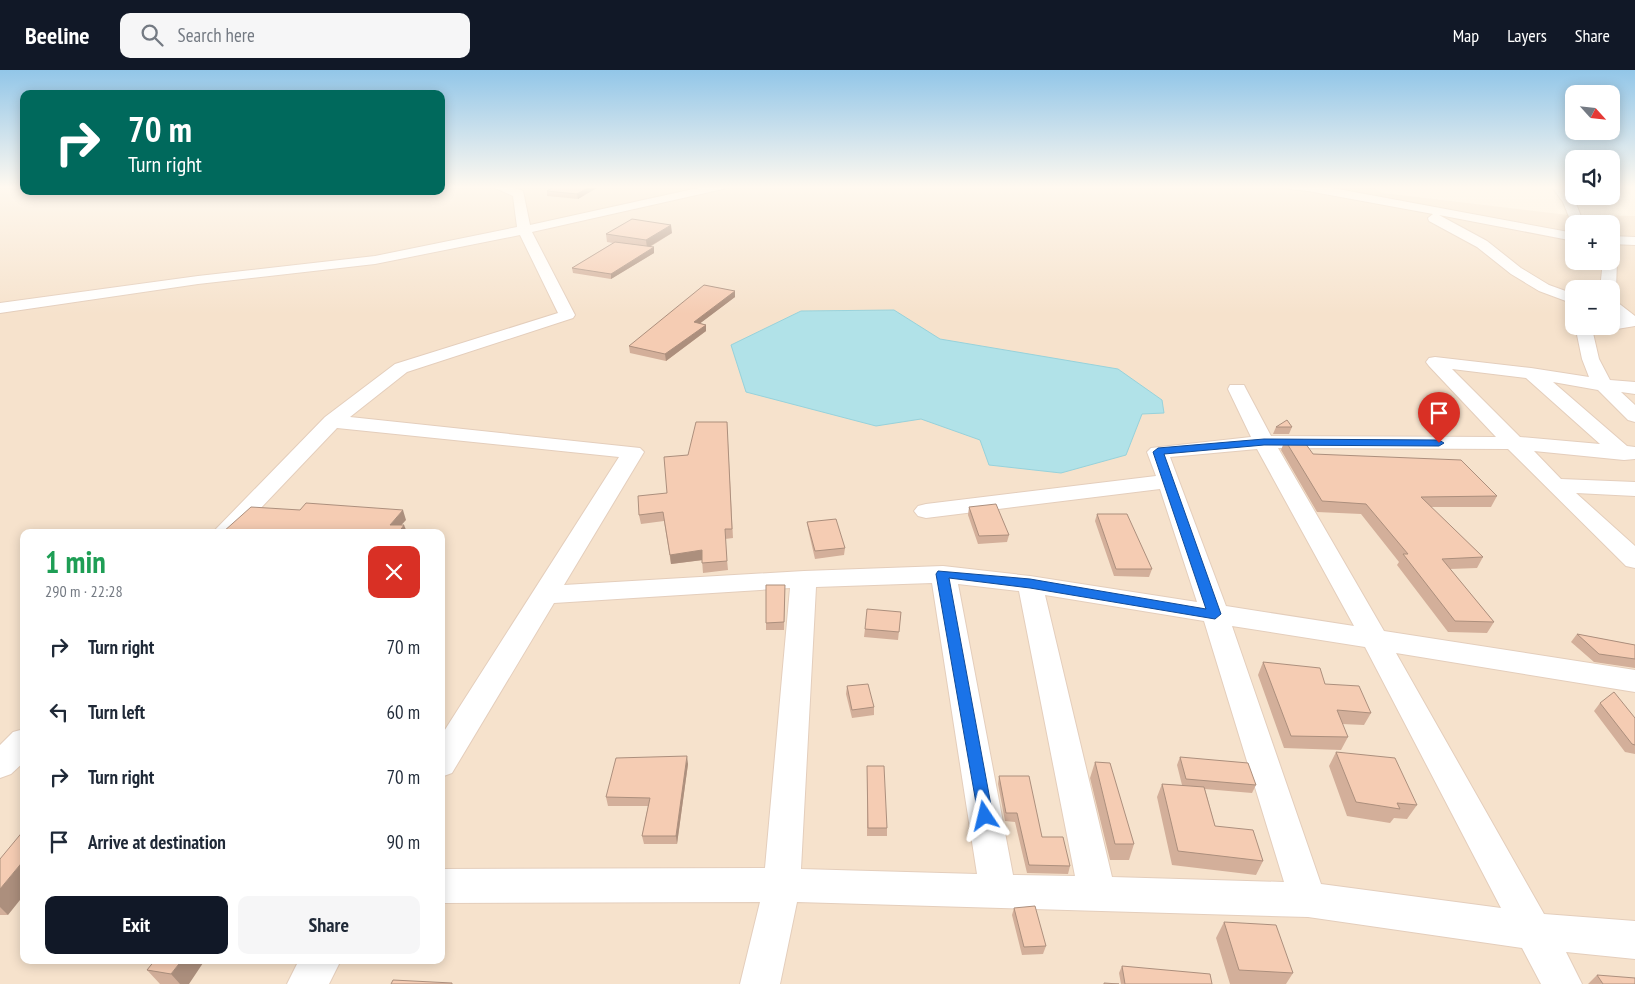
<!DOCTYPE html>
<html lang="en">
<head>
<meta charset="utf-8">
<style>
	:root { --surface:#fff; --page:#f6f6f7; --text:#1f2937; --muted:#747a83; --accent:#111827 }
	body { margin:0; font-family:"PT Sans Narrow",sans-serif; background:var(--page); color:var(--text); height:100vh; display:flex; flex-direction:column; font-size:19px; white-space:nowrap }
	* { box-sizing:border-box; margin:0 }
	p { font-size:16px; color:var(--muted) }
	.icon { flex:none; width:28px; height:28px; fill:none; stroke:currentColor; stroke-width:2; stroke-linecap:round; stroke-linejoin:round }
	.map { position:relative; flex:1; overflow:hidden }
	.sheet { position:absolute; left:20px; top:459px; width:425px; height:435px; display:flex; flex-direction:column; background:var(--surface); border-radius:10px; box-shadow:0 2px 12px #0003 }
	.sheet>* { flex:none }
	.top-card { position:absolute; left:20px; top:20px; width:425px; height:105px; border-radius:10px; box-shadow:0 2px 12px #0003; background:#00695c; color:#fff; overflow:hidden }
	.needle { width:32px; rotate:117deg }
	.tools { position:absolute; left:1565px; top:15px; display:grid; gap:10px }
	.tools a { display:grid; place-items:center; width:55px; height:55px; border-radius:10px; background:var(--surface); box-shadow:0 2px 12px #0003; font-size:25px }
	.pin { position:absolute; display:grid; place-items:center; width:42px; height:42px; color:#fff; margin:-51px -21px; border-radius:50% 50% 50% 0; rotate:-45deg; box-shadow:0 0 5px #0007 }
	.pin .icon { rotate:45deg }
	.me { position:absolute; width:55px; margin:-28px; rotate:350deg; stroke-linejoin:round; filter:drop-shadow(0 0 4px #0008) }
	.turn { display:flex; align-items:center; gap:18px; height:105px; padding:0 25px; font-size:22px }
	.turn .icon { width:65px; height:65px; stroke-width:2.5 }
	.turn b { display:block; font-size:35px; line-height:42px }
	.round { display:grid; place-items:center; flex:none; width:52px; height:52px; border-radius:10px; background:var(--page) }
	.overview { display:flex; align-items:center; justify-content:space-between; height:85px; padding:0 25px }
	h1 { font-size:30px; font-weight:700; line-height:38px; color:#1e9e55 }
	.action { display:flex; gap:10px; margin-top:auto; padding:10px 25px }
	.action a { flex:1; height:58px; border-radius:10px; background:var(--accent); color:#fff; font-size:20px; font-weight:700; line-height:58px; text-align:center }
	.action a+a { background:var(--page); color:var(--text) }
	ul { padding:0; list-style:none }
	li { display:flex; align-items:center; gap:15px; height:65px; padding:0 25px }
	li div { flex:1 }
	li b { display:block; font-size:19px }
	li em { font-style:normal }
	header { display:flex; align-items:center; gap:30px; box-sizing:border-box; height:70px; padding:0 25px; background:var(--accent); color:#fff }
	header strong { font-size:24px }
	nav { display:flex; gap:28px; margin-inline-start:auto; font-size:18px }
	.search { width:350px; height:45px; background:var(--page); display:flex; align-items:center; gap:12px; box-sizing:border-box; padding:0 18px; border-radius:10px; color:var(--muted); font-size:19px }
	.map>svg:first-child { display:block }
	.residential { fill:#f6e2cc; fill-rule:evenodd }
	.water { fill:#b1e2e8; stroke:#97d2db }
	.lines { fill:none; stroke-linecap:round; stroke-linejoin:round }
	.minor-casing { stroke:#e4cebc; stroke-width:2 }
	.minor { fill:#fff; fill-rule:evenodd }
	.wall { fill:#d3af9a }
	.shaded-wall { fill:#ac8f7d }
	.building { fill:#f5ccb3; stroke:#ac8f7d }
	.route { fill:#1a73e8; stroke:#114b97 }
</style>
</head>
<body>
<header>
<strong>Beeline</strong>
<div class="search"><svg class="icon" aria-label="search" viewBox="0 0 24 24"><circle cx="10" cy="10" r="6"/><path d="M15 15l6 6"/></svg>Search here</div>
<nav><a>Map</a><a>Layers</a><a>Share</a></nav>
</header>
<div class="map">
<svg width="1635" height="914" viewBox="0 0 1635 914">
	<rect width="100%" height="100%" fill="#fef1de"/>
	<!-- residential -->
	<path class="residential" d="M0,116H24V121H441V116H1370L1383,123L1568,145L1635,146V914H0ZM1574,154H1611V191H1574ZM1574,219H1611V256H1574ZM24,462H441V890H24Z"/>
	<!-- water -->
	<path class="water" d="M894,240L940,269L1118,299L1162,330L1164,343L1142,344L1126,385L1061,403L989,395L980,370L921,349L876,356L746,322L731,275L801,241Z"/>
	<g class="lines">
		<!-- minor casing -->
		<g class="minor-casing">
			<path id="minor" d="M491,116H508L523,121L530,155L707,116H729L723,119L532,162L575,245L573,248L407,302L350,347L640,378L644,382L564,515L804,501L943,496L1030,506L1197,532L1160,419L926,448L918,446L914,441L918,436L926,434L1156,406L1147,382L1151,378L1251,367L1228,319L1230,315H1244L1246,319L1271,366L1496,367L1429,296L1426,292L1429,288L1435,287L1531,298L1589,307L1582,289L1576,260L1579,256H1611V250L1618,249L1611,243V230L1617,232L1635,246V256L1593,263L1599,289L1610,310L1635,312V324L1621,322L1635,335V352L1628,350L1598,320L1553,312L1627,376L1635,377V389L1624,390L1534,381L1561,409L1635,412V426L1576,423L1635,476V498L1626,496L1508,379L1278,378L1384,561L1635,600V622L1396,583L1544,844L1635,851V889L1566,882L1582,914H1541L1522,878L1308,847L797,832L780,914H740L760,832L441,833V799L765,798L790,518L554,533L452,703L441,707V666L619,387L337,358L238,462H213L325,347L395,294L558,243L520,165L375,194L198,214L0,243V233L198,206L375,186L517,157L513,126ZM1452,299L1526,308L1600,374L1520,367ZM1257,379L1354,556L1226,536L1170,387ZM932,513L977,804L801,799L816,517ZM958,514L1019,521L1075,806L1013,805ZM1045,525L1204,551L1284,812L1112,807ZM1232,556L1365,577L1501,838L1321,814Z
				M1284,116H1322L1574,163V171L1439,145L1487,171L1521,198L1549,215L1574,224V234L1539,221L1511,204L1477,177L1429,151L1428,148L1433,144L1308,121L1290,119Z
				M1551,116H1563L1575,131L1584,154H1574L1573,157L1563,132Z
				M1611,166L1635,167V175L1611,174Z
				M1611,187L1617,191L1616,219L1611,223V219H1600L1603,191H1611Z
				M24,659V692L11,704L0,708V675L13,662Z
				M299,890H341L329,914H287Z"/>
		</g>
		<!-- minor -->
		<use href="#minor" class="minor"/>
	</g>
	<!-- wall -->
	<path class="wall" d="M600,116L578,129L547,126V121Z
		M672,163L650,177L654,183L611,209L573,203L572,198L613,173L607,172L606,164Z
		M735,221V227L700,253L706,255V261L666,291L630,283L629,276Z
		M727,352L733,468L725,469L728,500L703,503L702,490L671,494L664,451L641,454L639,445L667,423L688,385Z
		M1276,357H1292L1289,364H1273Z
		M1285,370L1313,384L1497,426L1491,437H1431L1483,487L1477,498L1450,499L1494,552L1487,563L1448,562L1397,495L1399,492L1361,444L1317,442L1281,380Z
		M969,437L1009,465L1007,472L978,474L968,445Z
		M1097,444L1152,499L1149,507L1114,506L1095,451Z
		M807,452L845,478L844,485L815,489L808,459Z
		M785,515L784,560H766V553Z
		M901,542L898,570L864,567L865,559Z
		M1577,564L1635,575V598L1594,592L1571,572Z
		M1263,592L1325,614L1371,643L1364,655L1342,654L1348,667L1341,680L1284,678L1258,605Z
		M847,616L874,637V645L852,648L846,624Z
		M1600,633L1635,648V684L1625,682L1594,641Z
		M1336,682L1417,735L1407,749L1394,748L1390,753L1347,746L1329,696Z
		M1180,687L1256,715L1252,723L1205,719L1215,756L1263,791L1256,805L1172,795L1157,727L1162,714L1182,715L1177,695Z
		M1095,692L1134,774L1129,790H1110L1090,708Z
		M688,694L677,774H644L642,766L648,736H608L606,727Z
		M867,696L887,758V766H867Z
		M999,706L1042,767L1070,796L1068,804L1027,803L1015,752L1005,751L998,714Z
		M0,789L8,845H0Z
		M1014,838L1046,876L1043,884L1022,885L1012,845Z
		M1224,852L1293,903L1286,914H1230L1216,868Z
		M155,890L189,914H160L147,900Z
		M1122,896L1212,914H1121L1119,903Z
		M1597,905L1635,914H1588Z"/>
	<!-- shaded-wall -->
	<path class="shaded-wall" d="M591,116H600L578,129L577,124Z
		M671,155L672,163L647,178L646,170Z
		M654,177V183L611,209V204Z
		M735,221V227L694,258V252Z
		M706,255V261L666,291L665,284Z
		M403,440L406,450L395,462L390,455Z
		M404,455L407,462H399Z
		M702,480L703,490L671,494L670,485Z
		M687,686L688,694L677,774L676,766Z
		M24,790V825L8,845L0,837V819Z
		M182,890H205L189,914H180L171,904Z"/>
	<!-- building -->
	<path class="building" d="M555,116H591L577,124L547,121Z
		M632,149L671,155L646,170L606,164Z
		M615,172L654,177L611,204L572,198Z
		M704,215L735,221L694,252L706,255L665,284L629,276Z
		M1287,350L1292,357H1276Z
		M696,352H727L732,459H725L727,491L702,493V480L670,485L663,442L639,445L638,426L667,423L664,387L688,385Z
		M1285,370H1303L1313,384L1461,390L1497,426L1421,427L1483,487L1442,489L1494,552L1455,551L1403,484H1408L1366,434L1322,431Z
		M306,433L403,440L390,455H404L399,462H223L251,437L300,440Z
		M996,434L1009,465L979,466L969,437Z
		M1097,444H1127L1152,499H1116Z
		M836,449L845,478L815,481L807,452Z
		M766,515H785L784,552L766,553Z
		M867,539L901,542L899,562L865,559Z
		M1577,564L1635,575V589L1599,584Z
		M1263,592L1320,598L1325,614L1359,616L1371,643L1337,640L1348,667L1291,666Z
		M868,614L874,637L852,640L847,616Z
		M1614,622L1635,648V675L1632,674L1600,633Z
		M1336,682L1395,688L1417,735L1397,733L1400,739L1356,732Z
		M687,686L676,766H642L650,728L606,727L616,688Z
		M1180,687L1248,693L1256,715L1186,709Z
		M1095,692L1110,693L1134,774H1115Z
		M867,696H884L887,758H868Z
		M999,706H1029L1042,767H1063L1070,796L1029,795L1017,743H1006Z
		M1162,714L1204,717L1215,756L1253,760L1263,791L1178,781Z
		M24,760V790L0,819V789Z
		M1035,836L1046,876L1024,877L1014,838Z
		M1224,852L1276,855L1293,903L1239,900Z
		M155,890H182L171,904L147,900Z
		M1122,896L1210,904L1212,914H1125Z
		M1597,905L1635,908V914H1603Z
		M393,910L452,913V914H391Z
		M1104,913L1119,914H1104Z"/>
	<!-- sky -->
	<linearGradient id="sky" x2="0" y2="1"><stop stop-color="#92c6e8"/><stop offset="0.48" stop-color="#fff9f0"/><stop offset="1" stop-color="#fff9f0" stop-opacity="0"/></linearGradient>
	<rect width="1635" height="244" fill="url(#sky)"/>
	<!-- route -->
	<path class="route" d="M1264,369L1439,370L1444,373L1439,376L1264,375L1164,384L1221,544L1215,549L1030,518L949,508L993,746L991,750L985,753L979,750L936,504L938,501L1030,509L1206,539L1153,382L1158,378Z"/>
</svg>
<div class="tools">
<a><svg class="needle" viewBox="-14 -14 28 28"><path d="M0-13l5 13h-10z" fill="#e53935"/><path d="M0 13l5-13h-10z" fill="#747a83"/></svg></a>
<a><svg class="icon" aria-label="sound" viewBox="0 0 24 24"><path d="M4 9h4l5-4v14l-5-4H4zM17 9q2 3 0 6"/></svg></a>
<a>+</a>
<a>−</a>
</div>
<div class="pin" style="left:1439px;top:373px;background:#d93025"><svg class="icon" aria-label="arrive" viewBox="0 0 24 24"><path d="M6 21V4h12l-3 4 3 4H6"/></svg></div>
<svg class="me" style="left:985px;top:746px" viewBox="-20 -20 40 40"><path d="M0-17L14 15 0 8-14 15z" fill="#1a73e8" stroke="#fff" stroke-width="4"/></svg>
<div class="top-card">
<div class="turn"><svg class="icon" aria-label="right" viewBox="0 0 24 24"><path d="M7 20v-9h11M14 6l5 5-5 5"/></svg><div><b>70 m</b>Turn right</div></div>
</div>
<section class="sheet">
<div class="overview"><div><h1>1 min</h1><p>290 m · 22:28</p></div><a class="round" style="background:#d93025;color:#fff"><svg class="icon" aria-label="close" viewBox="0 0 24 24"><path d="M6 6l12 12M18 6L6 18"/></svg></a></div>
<ul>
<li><svg class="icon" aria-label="right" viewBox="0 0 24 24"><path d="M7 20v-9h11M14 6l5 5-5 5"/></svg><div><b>Turn right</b></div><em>70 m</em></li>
<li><svg class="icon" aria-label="left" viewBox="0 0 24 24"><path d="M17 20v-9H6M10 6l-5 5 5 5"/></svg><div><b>Turn left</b></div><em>60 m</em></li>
<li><svg class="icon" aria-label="right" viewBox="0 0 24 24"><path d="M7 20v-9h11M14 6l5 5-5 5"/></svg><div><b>Turn right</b></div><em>70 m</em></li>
<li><svg class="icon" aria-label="arrive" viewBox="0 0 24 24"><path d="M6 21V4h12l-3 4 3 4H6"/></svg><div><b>Arrive at destination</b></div><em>90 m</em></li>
</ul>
<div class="action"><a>Exit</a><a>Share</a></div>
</section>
</div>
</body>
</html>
